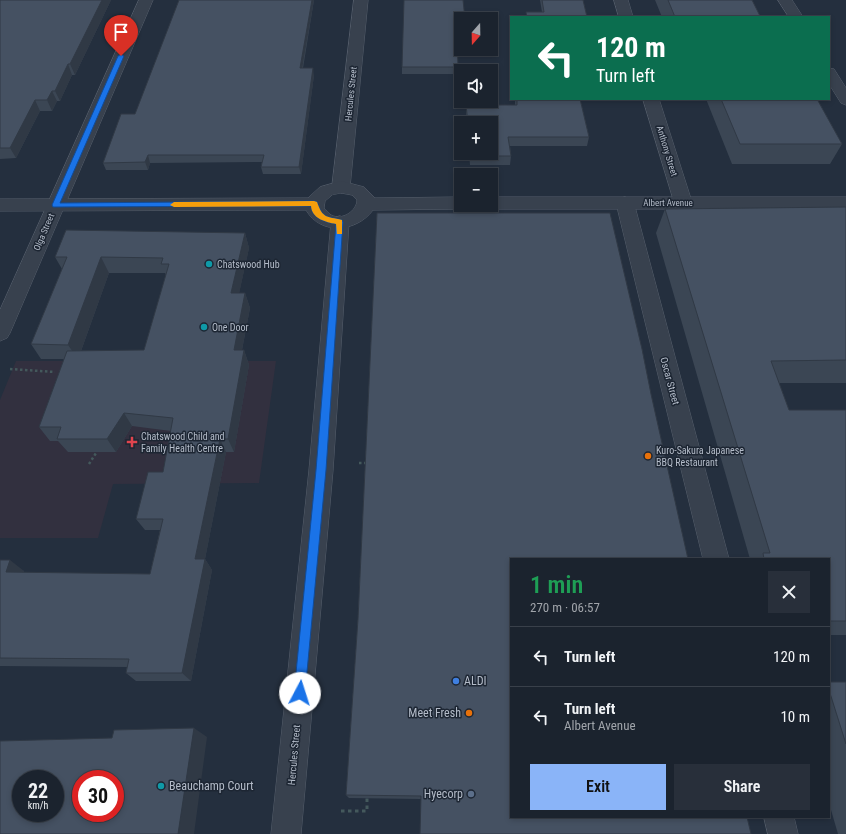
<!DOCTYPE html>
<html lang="en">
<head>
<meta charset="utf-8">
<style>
	:root { --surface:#1b232e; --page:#282f3a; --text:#f1f3f6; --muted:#a0a4aa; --line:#39404a; --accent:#8ab4f8 }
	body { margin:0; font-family:"Roboto Condensed",sans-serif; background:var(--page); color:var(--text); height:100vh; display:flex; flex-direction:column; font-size:15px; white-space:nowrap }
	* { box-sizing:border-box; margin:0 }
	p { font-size:13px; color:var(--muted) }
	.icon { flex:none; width:22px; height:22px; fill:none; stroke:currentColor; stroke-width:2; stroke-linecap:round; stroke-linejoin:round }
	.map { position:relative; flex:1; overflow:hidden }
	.panel { position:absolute; left:510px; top:558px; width:320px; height:260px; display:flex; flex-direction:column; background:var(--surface); border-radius:0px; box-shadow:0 2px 6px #0003,0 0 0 1px var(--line) }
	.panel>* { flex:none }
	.guide { position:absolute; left:510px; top:16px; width:320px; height:84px; border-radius:0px; box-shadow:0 2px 6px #0003,0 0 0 1px var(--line); background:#0b6e4f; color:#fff; overflow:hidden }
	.needle { width:26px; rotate:200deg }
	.fabs { position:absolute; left:454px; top:12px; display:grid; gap:8px }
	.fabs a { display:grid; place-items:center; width:44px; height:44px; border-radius:0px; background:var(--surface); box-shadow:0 2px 6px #0003,0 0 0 1px var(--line); font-size:20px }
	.speed { position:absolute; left:12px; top:770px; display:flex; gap:8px; font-size:20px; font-weight:700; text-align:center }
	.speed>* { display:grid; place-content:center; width:52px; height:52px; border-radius:50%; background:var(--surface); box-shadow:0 2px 6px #0003,0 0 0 1px var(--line); line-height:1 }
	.speed small { font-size:10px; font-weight:400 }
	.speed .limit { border:6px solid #d22; background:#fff; color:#111 }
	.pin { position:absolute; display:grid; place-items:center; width:34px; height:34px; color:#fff; margin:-41px -17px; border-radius:50% 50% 50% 0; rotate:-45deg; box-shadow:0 0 4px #0007 }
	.pin .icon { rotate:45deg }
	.me { position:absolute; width:44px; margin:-22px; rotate:5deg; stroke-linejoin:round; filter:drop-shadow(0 0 3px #0008) }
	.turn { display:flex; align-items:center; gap:14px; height:84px; padding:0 20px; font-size:18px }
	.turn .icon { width:52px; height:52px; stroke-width:2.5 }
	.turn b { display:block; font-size:28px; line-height:34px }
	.round { display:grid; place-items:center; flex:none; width:42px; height:42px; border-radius:0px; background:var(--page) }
	.headline { display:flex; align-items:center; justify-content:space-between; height:68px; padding:0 20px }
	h1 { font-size:24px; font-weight:600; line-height:30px; color:#1e9e55 }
	.action { display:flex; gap:8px; margin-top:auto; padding:8px 20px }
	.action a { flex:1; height:46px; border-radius:0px; background:var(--accent); color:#111; font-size:16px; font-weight:600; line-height:46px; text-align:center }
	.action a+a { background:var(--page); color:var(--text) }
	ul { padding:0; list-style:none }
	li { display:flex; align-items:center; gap:12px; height:60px; padding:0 20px; border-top:1px solid var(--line) }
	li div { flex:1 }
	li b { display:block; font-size:15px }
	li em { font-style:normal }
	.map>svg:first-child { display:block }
	.medical { fill:#32303f }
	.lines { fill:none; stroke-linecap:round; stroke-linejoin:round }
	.minor-casing { stroke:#565f6c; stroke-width:1 }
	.tertiary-casing { stroke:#565f6c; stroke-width:1 }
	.path-far1 { stroke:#44595c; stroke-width:2.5; stroke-dasharray:2.5 2.5; stroke-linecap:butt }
	.path { stroke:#44595c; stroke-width:3; stroke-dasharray:3.5 3.5; stroke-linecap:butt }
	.minor { fill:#38414e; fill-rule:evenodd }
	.tertiary { fill:#38414e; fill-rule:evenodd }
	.wall { fill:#3b4654; fill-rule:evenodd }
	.shaded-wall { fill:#303945 }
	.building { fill:#455162; stroke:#303945; fill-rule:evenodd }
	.route { fill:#1a73e8; stroke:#114b97 }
	.slow { fill:#f59e0b }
	.culture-dot { fill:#0f9aa8; stroke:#1d2633; stroke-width:1.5 }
	.health-dot { fill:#e0444e; stroke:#1d2633; stroke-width:1.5 }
	.food-dot { fill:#e8710a; stroke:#1d2633; stroke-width:1.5 }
	.shop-dot { fill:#3f7fe0; stroke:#1d2633; stroke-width:1.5 }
	.service-dot { fill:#5c6f8a; stroke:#1d2633; stroke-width:1.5 }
	.labels { text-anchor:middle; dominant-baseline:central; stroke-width:3; stroke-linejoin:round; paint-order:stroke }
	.far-street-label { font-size:9px; fill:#b4bcc9; stroke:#1d2633 }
	.poi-label { font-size:10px; fill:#b4bcc9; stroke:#1d2633; text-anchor:start }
	.street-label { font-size:10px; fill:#b4bcc9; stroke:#1d2633 }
	.near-poi-label { font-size:12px; fill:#b4bcc9; stroke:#1d2633; text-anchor:start }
</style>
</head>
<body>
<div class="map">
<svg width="846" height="834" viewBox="0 0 846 834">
	<rect width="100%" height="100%" fill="#242f3e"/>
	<!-- medical -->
	<path class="medical" d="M16,361H276L259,483L113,484L98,538H0V400Z"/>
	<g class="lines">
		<!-- minor casing -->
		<g class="minor-casing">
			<path id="minor" d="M139,0H153L10,333L7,338L0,341V310Z
				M354,0H368L350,187L347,191L341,193L335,191L332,187Z
				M614,0H628L633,17H619Z
				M778,0H792L803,17H789Z
				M829,68L834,69L846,88V105L841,103L829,84Z
				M643,99H659L692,202L689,206L683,208L677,206L674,202Z
				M625,197L631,199L634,203L729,559H703L616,203L619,199Z
				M340,216L346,218L349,222L333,470L301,834H271L309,470L331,222L334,218Z
				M764,817H794L798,834H768Z"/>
		</g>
		<!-- tertiary casing -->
		<g class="tertiary-casing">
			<path id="tertiary" d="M341,181L364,187L375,198L461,197V205H468L467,207L461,209L373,210C357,232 321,236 306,210L0,211V199L308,198L320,187ZM341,193L352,195L357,200C357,211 342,221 331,215C329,214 326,210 324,208L325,201L332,195Z
				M491,197H846V209H491L485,207L484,205H491Z"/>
		</g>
		<!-- path-far1 -->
		<path class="path-far1" d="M10,369L55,372
			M359,463H368
			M89,464L96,453"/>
		<!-- path -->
		<path class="path" d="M341,811H367V796"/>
		<!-- minor -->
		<use href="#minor" class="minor"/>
		<!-- tertiary -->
		<use href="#tertiary" class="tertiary"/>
	</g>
	<!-- wall -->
	<path class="wall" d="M0,0H111L75,75H72L60,101H57L52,111H40L16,158L0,159Z
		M314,0L303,68L314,75L301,174H263L261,167L262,162L150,163L148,170H106L103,163L135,114Z
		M540,0H583L587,17H526V12H542Z
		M655,0H752L760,16L764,17H662Z
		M461,19V46H457L458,67V74H402V67Z
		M515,99H580L589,137L587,146H510L511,156L510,165H470L469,153H491V123H467L466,114V105H515Z
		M706,99H817L842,144L830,164H732Z
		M846,207V383H779L789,410H846V635H829V559H750L656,233L665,209Z
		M377,213L421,799L349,798L346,795L358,619Z
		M245,233L249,248L239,293H245L250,308L242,350H244L249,365L234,452H226L205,559L212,570L191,681H136L126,673L127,667L0,666V560L24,571L23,573L150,574L160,530H145L136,519L163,472L171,431L132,426L116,452H68L58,441H50L39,427L64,359H41L31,344L62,269L55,257ZM109,273H165L166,275L144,350L81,351Z
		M829,682H846V834H838L829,803Z"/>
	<!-- shaded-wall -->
	<path class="shaded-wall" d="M102,0H111L75,75L70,64Z
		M312,0H314L301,75L300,68Z
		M68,64L72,75L60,101L55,91Z
		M313,68L314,75L301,174L299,167Z
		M52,91L57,101L52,111L47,100Z
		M35,100L40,111L16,158L10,148Z
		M148,155L150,163L148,170L145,162Z
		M245,233L249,248L236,308L231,293Z
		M101,257L109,273L78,359L68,345Z
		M245,293L250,308L239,365L234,350Z
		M244,350L249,365L234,452L228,439Z
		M124,413L132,426L116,452L107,439Z
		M220,439L226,452L205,559L212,570L191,681L182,673L195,559Z
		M10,560L24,571L19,583L6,572Z
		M194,728L207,737L194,834H178Z"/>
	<!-- building -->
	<path class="building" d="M0,0H102L70,64H68L55,91H52L47,100H35L10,148H0Z
		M179,0H312L300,68H313L299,167H261L264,155H148L145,162L103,163L121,114H135Z
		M404,0H463L465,19H461V38H457L458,67H402Z
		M542,0H583L587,17H527L526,12H544Z
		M668,0H752L760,16H763L764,17H675Z
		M517,99H580L589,137H508L511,156H470V153H491V123H468L466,105H517Z
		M721,99H817L842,144H740Z
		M846,207V360L771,361L789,410H846V621H829V559H764L763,553H770L665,209Z
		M377,213H610L642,349L651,394L688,559H511V817H747L751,834H420L421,796L346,795L358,619Z
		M66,230L245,233L231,293H245L234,350H244L228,439H220L195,559H205L182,673H126L129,659L0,658V560H10L6,572L150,574L163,519H136L148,472H163L173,418L124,413L107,439H57L61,427H39L67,351L144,350L169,264H161L163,258L101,257L68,345L31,344L67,257H55Z
		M829,682H846V744L829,690Z
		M194,728L178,834H0V741L112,738L114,730ZM21,779H55V813H21ZM81,779H115V813H81Z"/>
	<!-- route -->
	<path class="route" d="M121,54L124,56L60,203L314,201L317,202C323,219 326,216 342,220L343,222L326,470L305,693L304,697L300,698L296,697L294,693L316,470L336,224C326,222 312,219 311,206L53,207L52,205L118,56Z"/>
	<!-- slow -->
	<path class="slow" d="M314,201L317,202C323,219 326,216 342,220V234H337L336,224C326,222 312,219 311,206L174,207L170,205L174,202Z"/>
	<!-- markers -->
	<g class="culture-dot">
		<circle cx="209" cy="264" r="4"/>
		<circle cx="204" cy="327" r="4"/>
		<circle cx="161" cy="786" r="4"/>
	</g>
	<path class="health-dot" d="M130 436h4v4h4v4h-4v4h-4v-4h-4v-4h4z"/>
	<g class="food-dot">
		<circle cx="648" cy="456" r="4"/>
		<circle cx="469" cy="713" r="4"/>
	</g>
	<circle class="shop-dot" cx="456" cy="681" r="4"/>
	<circle class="service-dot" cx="471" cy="794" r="4"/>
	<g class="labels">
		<!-- far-street labels -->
		<g class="far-street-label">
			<text transform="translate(351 94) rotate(-84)">Hercules Street</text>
			<text transform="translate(667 151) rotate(73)">Anthony Street</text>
			<text x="668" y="203">Albert Avenue</text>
			<text transform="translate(44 232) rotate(-67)">Olga Street</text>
		</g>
		<!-- poi labels -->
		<g class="poi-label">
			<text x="217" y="264">Chatswood Hub</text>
			<text x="212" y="327">One Door</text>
			<text x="141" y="436">Chatswood Child and<tspan x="141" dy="12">Family Health Centre</tspan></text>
			<text x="656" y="450">Kuro-Sakura Japanese<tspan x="656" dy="12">BBQ Restaurant</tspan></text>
		</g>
		<!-- street labels -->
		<g class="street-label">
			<text transform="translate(670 381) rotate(75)">Oscar Street</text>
			<text transform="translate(294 755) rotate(-85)">Hercules Street</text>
		</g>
		<!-- near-poi labels -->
		<g class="near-poi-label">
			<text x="464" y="681">ALDI</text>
			<text x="461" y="713" text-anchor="end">Meet Fresh</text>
			<text x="169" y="786">Beauchamp Court</text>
			<text x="463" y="794" text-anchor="end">Hyecorp</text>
		</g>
	</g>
</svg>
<div class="fabs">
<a><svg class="needle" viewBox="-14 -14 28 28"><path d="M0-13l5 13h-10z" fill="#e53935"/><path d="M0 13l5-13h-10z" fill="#a0a4aa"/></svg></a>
<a><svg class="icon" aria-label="sound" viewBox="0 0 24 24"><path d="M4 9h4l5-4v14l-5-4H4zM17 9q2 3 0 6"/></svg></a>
<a>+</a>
<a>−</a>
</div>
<div class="speed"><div>22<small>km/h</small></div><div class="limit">30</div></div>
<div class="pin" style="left:121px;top:56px;background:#d93025"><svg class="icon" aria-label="arrive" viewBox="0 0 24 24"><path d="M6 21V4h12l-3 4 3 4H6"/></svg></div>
<svg class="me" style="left:300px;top:693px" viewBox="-20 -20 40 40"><circle r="19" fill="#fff"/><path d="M0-13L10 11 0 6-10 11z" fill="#1a73e8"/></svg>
<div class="guide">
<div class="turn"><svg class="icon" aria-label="left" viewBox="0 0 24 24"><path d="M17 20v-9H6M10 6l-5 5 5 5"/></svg><div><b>120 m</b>Turn left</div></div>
</div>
<section class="panel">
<div class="headline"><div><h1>1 min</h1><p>270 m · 06:57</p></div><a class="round"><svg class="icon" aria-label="close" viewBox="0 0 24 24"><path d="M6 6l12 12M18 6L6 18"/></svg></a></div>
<ul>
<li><svg class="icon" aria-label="left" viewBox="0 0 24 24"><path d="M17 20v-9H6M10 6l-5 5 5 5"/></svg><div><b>Turn left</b></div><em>120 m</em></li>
<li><svg class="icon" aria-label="left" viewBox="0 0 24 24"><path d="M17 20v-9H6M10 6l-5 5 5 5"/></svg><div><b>Turn left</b><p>Albert Avenue</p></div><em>10 m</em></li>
</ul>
<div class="action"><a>Exit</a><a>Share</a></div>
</section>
</div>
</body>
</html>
